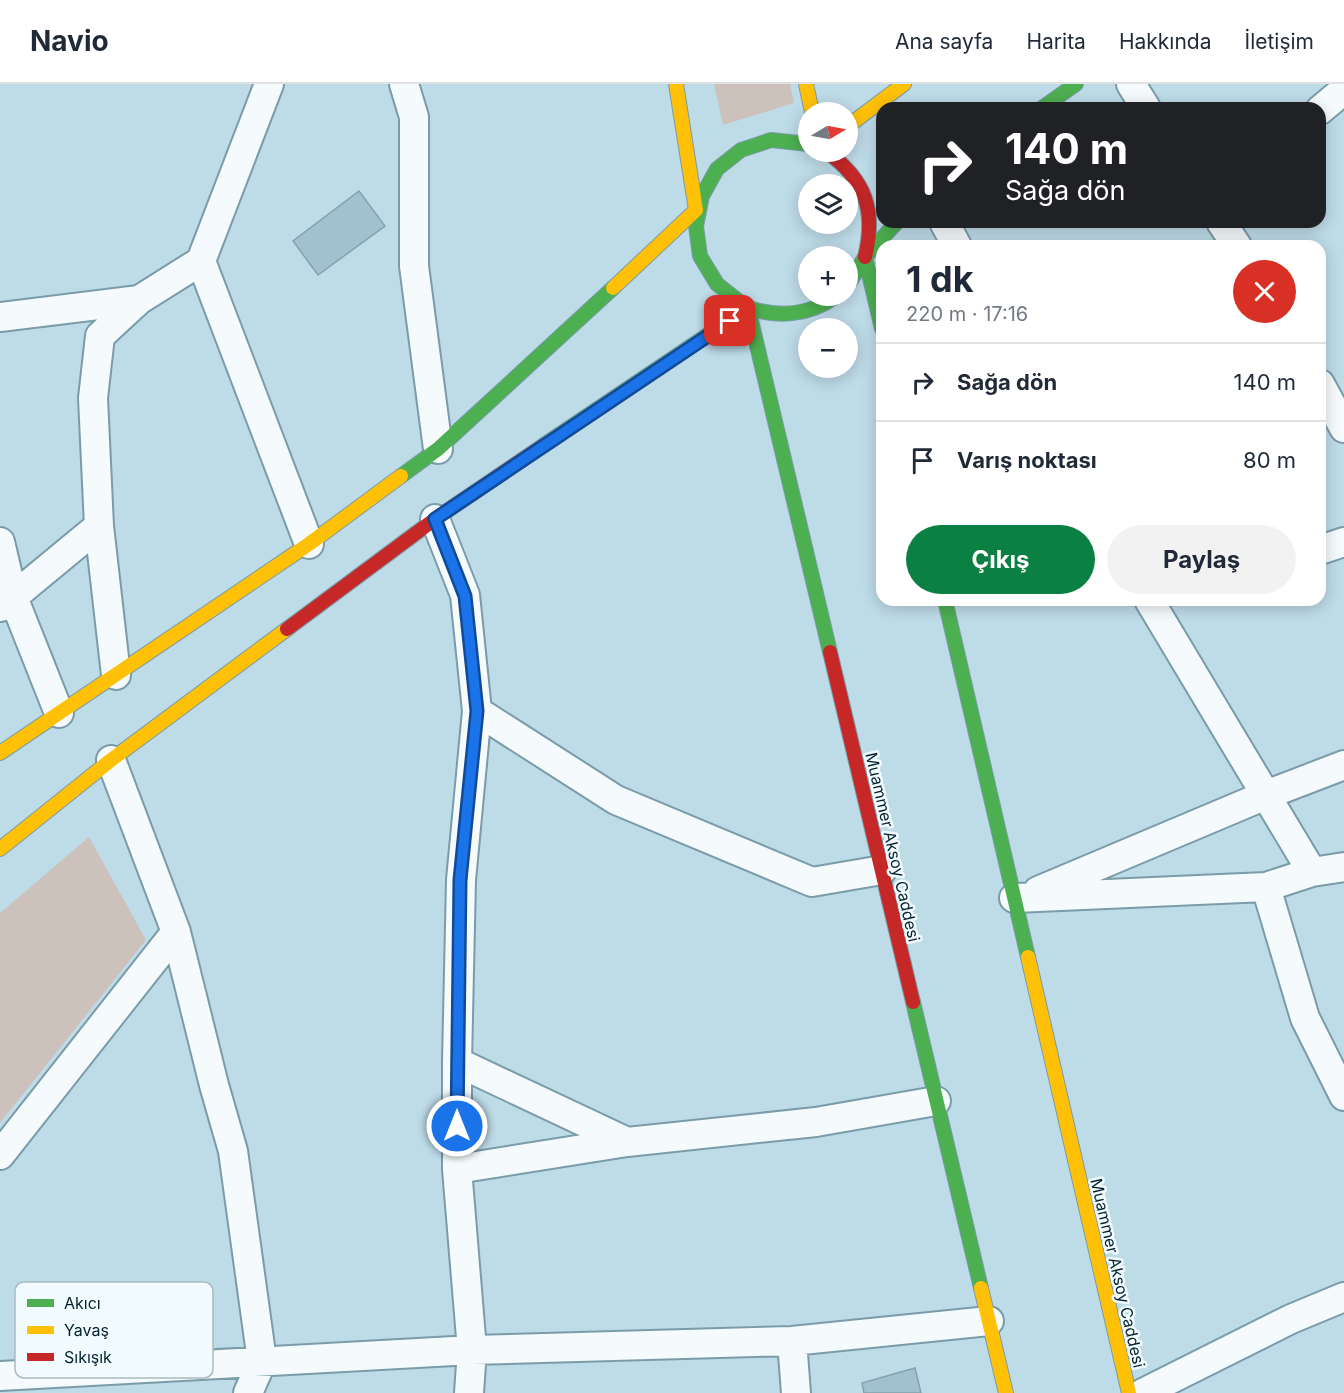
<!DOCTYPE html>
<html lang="tr">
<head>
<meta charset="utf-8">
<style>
	:root { --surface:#fff; --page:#f2f2f3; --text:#1f2937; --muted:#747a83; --line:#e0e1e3; --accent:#0b8043 }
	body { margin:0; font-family:Inter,sans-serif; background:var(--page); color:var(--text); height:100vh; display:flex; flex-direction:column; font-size:22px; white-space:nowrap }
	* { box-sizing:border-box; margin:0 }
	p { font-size:20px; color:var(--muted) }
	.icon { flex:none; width:33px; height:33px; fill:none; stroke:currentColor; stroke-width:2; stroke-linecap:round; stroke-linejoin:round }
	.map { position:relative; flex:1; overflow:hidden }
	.sheet { position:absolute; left:876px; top:156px; width:450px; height:366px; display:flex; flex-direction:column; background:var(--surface); border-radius:18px; box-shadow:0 3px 15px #0003 }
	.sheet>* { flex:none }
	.guide { position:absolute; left:876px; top:18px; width:450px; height:126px; border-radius:18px; box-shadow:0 3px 15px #0003; background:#202124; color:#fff; overflow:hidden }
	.needle { width:39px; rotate:80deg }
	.buttons { position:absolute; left:798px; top:18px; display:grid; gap:12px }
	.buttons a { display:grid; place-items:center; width:60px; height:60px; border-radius:50%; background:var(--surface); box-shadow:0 3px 15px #0003; font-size:30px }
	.pin { position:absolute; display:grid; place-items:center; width:51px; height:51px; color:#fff; margin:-26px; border-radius:12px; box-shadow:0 3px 9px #0006 }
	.me { position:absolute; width:66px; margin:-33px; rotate:0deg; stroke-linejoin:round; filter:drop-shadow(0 0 4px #0008) }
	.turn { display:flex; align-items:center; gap:21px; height:126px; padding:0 30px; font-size:27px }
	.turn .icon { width:78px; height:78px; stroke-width:2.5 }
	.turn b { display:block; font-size:42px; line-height:51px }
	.round { display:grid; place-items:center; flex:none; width:63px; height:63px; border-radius:32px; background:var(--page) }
	.headline { display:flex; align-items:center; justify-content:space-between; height:102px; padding:0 30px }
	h1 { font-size:36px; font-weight:700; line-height:45px }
	.action { display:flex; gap:12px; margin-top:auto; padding:12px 30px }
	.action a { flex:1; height:69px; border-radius:36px; background:var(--accent); color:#fff; font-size:24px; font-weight:700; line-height:69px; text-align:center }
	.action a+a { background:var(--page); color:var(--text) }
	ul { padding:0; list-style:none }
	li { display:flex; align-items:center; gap:18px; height:78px; padding:0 30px; border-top:2px solid var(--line) }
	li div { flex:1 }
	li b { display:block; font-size:22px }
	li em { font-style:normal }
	header { display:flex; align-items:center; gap:36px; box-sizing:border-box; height:84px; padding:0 30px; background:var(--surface); border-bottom:2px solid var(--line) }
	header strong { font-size:28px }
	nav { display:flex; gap:33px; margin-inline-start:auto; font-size:21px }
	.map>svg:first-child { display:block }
	.green { fill:#cdc2bb }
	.building { fill:#a1c1ce; stroke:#82a2af; stroke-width:1.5 }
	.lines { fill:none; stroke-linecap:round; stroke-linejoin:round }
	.street-casing { stroke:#7a9ca9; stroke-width:32 }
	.fast-casing { stroke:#7a9ca9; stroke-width:16 }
	.slow-casing { stroke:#7a9ca9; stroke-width:16 }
	.jam-casing { stroke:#7a9ca9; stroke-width:16 }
	.street { stroke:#f5fafc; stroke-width:28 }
	.fast { stroke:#4caf50; stroke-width:14 }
	.slow { stroke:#ffc107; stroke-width:14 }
	.jam { stroke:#c62828; stroke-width:14 }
	.route-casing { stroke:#114b97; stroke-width:15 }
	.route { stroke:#1a73e8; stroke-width:10 }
	.labels { text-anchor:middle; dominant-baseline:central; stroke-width:5; stroke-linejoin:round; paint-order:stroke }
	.street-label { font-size:16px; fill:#02212c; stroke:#f2fbff }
	.key { fill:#f2fbff; stroke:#aabac0; stroke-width:1.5 }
	.key-label { font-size:16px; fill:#02212c }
</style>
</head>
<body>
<header>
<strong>Navio</strong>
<nav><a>Ana sayfa</a><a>Harita</a><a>Hakkında</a><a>İletişim</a></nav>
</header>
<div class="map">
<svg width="1344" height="1309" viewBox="0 0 1344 1309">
	<rect width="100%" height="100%" fill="#bedbe8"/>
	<!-- green -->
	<path class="green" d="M714,0H790L794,19L723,41Z
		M89,753L146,856L0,1039V829Z"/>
	<!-- building -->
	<path class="building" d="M359,107L385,142L318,191L293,157Z
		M915,1284L921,1309H864L862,1299Z"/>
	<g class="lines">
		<!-- street casing -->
		<g class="street-casing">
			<path id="street" d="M404,0L414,33V182L438,365
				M1131,0L1146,24
				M1320,26L1344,6
				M944,138L957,162
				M1221,138L1237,162
				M201,177L309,460
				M0,233L139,216
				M1320,300L1344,344
				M435,435L465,511L477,627L461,796L457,978V1085L472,1266L469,1309
				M0,458L13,513L59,629
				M1320,466L1344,458
				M1,523L99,442
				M116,591L99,442L93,314L100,252L139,216L201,177L269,0
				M477,627L616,716L812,798L882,786
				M111,676L176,848L214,1001L233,1067L262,1277L248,1309
				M1312,788L1344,783
				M1266,803L1305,934L1344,1012
				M1038,807L1266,711L1344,681
				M1014,814L1266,803L1312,788L1149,516
				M457,978L627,1058L816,1038L936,1017
				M0,1071L176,848
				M457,1085L627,1058
				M792,1257L796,1309
				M0,1292L472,1266L792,1257L989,1237
				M1143,1309L1291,1235L1344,1213"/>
		</g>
		<!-- fast casing -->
		<g class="fast-casing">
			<path id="fast" d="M1042,24L1076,0
				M808,60L771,56L741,66L717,85L702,112L696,142L700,172L717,200L746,223C777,234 809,232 836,212
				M865,173L882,245
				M848,201L865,173L897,138
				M748,224L830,568
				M544,361L748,224
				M401,392L438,365L613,204
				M945,516L1028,873
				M913,918L981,1204"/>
		</g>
		<!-- slow casing -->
		<g class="slow-casing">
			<path id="slow" d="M676,0L696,126
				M806,0L812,28
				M848,42L904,0
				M613,204L696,126
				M0,669L309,460L401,392
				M0,765L111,676L287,545
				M1028,873L1129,1309
				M981,1204L1006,1309"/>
		</g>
		<!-- jam casing -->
		<g class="jam-casing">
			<path id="jam" d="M827,68C866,96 876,127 865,173
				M287,545L435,435L544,361
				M830,568L913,918"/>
		</g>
		<!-- street -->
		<use href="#street" class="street"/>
		<!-- fast -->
		<use href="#fast" class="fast"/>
		<!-- slow -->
		<use href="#slow" class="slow"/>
		<!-- jam -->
		<use href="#jam" class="jam"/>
	</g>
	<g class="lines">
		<!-- route casing -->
		<g class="route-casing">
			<path id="route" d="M457,1042L460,796L477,627L465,512L435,435L730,237"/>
		</g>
		<!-- route -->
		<use href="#route" class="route"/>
	</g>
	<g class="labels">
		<!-- street labels -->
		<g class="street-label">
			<text transform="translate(893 763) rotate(77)">Muammer Aksoy Caddesi</text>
			<text transform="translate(1118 1189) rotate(77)">Muammer Aksoy Caddesi</text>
		</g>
	</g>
	<!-- legend -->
	<rect x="15" y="1198" width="198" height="96" rx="9" class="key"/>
	<rect x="27" y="1215" width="27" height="8" fill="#4caf50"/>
	<rect x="27" y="1242" width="27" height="8" fill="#ffc107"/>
	<rect x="27" y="1269" width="27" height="8" fill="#c62828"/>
	<g class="key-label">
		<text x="64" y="1225">Akıcı</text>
		<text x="64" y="1252">Yavaş</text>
		<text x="64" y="1279">Sıkışık</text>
	</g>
</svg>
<div class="buttons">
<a><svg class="needle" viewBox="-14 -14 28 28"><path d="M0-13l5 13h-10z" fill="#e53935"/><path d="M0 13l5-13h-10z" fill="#747a83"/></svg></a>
<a><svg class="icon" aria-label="layers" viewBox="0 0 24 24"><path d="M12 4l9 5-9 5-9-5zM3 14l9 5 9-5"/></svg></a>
<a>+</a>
<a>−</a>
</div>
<div class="pin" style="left:730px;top:237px;background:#d93025"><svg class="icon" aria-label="arrive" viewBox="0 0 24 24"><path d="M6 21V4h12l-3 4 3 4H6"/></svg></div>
<svg class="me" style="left:457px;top:1042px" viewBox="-20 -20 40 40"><circle r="17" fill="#1a73e8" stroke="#fff" stroke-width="3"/><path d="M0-11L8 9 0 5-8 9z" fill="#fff"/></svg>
<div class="guide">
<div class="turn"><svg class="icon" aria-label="right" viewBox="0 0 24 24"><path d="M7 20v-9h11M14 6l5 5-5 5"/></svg><div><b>140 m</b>Sağa dön</div></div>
</div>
<section class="sheet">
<div class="headline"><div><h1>1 dk</h1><p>220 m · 17:16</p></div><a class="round" style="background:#d93025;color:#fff"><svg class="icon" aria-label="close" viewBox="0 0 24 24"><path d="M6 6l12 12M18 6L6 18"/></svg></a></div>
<ul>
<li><svg class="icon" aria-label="right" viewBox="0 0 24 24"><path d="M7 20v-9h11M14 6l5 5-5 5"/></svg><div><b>Sağa dön</b></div><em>140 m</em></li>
<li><svg class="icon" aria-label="arrive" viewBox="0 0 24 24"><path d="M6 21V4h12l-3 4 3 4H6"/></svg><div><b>Varış noktası</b></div><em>80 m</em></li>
</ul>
<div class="action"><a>Çıkış</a><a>Paylaş</a></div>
</section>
</div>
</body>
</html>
